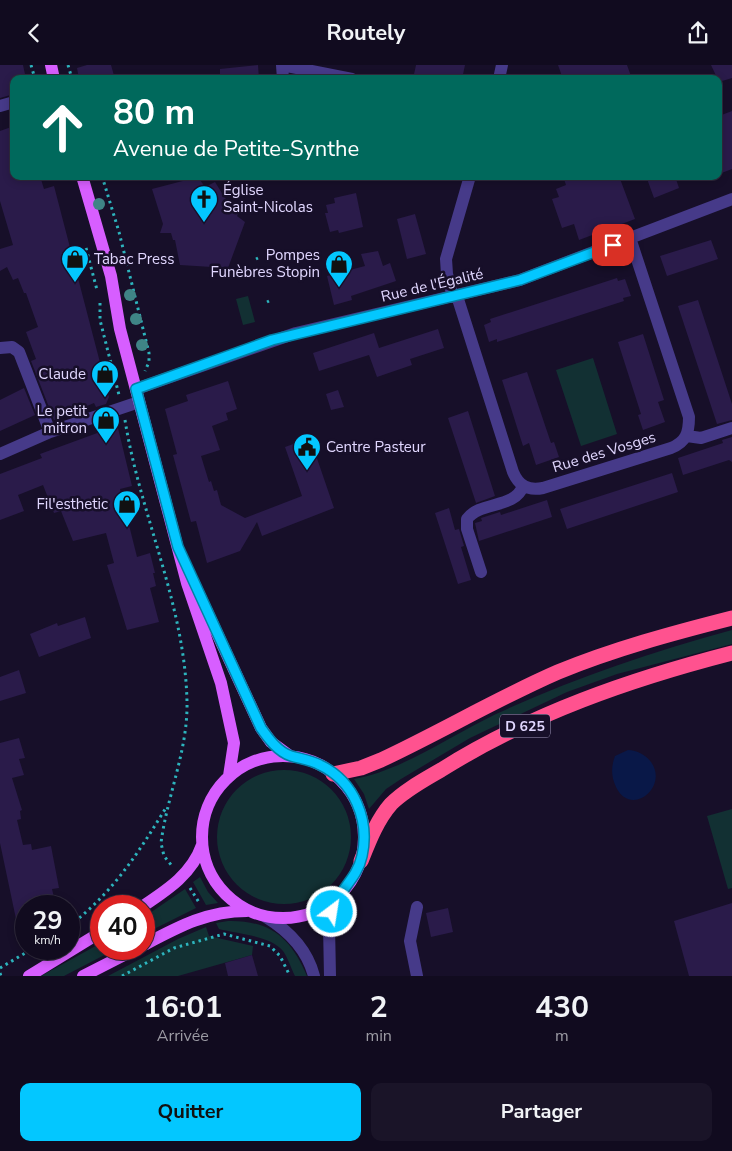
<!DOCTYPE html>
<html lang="fr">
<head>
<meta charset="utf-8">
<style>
	:root { --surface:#110b1f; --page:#1a1428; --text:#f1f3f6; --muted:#9c9ba4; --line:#302b3d; --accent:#03c7ff }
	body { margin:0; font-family:"Nunito Sans",sans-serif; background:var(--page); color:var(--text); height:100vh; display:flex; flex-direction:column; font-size:19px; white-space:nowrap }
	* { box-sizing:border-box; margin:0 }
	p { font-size:16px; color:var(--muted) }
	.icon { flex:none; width:28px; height:28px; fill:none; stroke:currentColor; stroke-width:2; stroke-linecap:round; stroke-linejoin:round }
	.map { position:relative; height:911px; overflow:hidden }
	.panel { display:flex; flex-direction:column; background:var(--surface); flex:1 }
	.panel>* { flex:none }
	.hud { position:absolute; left:10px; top:10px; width:712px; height:105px; border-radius:10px; box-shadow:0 2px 8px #0003,0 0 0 1px var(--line); background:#00695c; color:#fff; overflow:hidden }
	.speed { position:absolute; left:15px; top:830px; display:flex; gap:10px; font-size:25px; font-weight:700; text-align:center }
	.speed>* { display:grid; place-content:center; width:65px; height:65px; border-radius:50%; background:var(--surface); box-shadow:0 2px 8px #0003,0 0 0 1px var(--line); line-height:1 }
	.speed small { font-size:12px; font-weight:400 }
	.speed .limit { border:8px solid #d22; background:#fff; color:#111 }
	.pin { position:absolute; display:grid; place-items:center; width:42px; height:42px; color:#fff; margin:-21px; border-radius:10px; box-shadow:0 2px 8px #0006 }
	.me { position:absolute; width:55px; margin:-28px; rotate:31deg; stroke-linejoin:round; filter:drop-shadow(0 0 4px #0008) }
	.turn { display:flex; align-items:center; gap:18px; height:105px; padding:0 20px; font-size:22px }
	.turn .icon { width:65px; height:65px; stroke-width:2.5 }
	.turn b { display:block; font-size:35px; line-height:42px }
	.eta { display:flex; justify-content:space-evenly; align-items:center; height:85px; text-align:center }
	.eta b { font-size:30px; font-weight:700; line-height:35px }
	.button { display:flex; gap:10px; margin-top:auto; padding:10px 20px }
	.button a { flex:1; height:58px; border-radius:10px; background:var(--accent); color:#111; font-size:20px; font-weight:700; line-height:58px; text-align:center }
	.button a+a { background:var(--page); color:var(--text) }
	header { display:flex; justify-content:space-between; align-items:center; height:65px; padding:0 20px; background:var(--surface); font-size:22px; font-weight:700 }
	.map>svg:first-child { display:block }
	.green { fill:#123033 }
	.water { fill:#091848 }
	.building { fill:#2a1b4a }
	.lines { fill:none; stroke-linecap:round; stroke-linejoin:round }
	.path { stroke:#2db4bd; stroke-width:3; stroke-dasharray:2.5 4; stroke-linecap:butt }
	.minor { stroke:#463a89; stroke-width:12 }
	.major { stroke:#d75eff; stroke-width:12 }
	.highway { stroke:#ff528f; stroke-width:15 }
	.tree { fill:#3f8486 }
	.route-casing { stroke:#0281a6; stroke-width:12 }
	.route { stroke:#03c7ff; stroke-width:9 }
	.labels { text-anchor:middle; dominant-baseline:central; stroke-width:5; stroke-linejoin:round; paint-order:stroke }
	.shield { fill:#170f29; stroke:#a49bbf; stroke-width:1 }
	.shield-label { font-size:14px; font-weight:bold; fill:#e1d7ff }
	.poi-label { font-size:15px; fill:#e1d7ff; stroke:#170f29; text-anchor:end }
	.street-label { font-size:15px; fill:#e1d7ff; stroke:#170f29 }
</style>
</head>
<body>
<header><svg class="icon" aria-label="back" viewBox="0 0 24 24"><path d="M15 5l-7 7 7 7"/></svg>Routely<svg class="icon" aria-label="share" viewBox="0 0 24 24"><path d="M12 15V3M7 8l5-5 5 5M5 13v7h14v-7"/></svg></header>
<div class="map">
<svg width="732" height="911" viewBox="0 0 732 911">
	<rect width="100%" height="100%" fill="#170f29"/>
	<!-- green -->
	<path class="green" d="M248,231L255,257L243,260L236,234Z
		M593,293L617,369L581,381L556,305Z
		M732,565V579L617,609L567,627L470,673L401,714L386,724L369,744L364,729L354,714C401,706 452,670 496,649C572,614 651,587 732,565Z
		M217 772a67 67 0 1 1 134 0a67 67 0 1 1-134 0Z
		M732,744V823L728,824L707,751Z
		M200,812L208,827L218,838L206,840L193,817Z
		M185,824L196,843L144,869V852Z
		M228,856C270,855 291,873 307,911H295C291,903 288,893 283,886C270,870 237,869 219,864L216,858Z
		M206,862L209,871L253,881L252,890L178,911H108L178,874Z
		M101,878V884H116L64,911H41Z"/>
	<!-- water -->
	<path class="water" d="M628,685C637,685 646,690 651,697C669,722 631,753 616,722C611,711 611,702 615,691Z"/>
	<!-- building -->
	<path class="building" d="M0,0H23L26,14H14V29L0,33Z
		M87,0H111L115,14H79L77,3Z
		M258,0L259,14H220V4Z
		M416,0H465L462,14H413Z
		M558,0H627L632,14H563Z
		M711,0H732V13L719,17Z
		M732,46V104L719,109V51Z
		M14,61V111H40L44,124L54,121L109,332L106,339L96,342L94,338L54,355L31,296L36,294L26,267L38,262L26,228H24L18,213L13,215L7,202L0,206V184L13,180L0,136V66Z
		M563,111H619L635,154L579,175L574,159L562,163L552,134L559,132L556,124L566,120Z
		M646,111H675L679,123L654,133Z
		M198,112L205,122L215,117L225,133L240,145L237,151L245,157L228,203L180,200L175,175H173L171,168H160L163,159L152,124Z
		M356,128L363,162L339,168L338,165L330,167L325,148H328L326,140L335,138L334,133Z
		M415,149L426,189L407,194L397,154Z
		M711,175L718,194L667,211L660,191Z
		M378,186L383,201L390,198L396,216L351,231L352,235L334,240L327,211L365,201L361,189Z
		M617,213L618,216L625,214L631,231L623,233L624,236L497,277V274L489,277L484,260L491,257L490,254Z
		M698,235L732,339V355L717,359L678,241Z
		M438,264L444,283L410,294L412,300L377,312L369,290L319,306L313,288L374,268L379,283Z
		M643,269L664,335L658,337L665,357L643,365L638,350L641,349L618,277Z
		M527,307L551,378L554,377L559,392L536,400L529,378L523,381L502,315Z
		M228,316L237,344L226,348L228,355L212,361L220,385L201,391L209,417L211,416L214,426L217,425L221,440L245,453L302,431L285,382L310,373L334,443L262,471L257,457L240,486L207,498L196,456L191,457L173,390L177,389L165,344L188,336L186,330Z
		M24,323L35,350L0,366V335Z
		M338,325L344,342L331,345L326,329Z
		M468,346L495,431L476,438L448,353Z
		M111,363H118L132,421L120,424L137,492L150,488L155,508H153L156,521L150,523L159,557L127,565L107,500L114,498L106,468L73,476L61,446L54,448L43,420L18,430L24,446L0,455V409L42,393L40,389Z
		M732,372V397L729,395L683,410L678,393L723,378L722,375Z
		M672,408L678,427L567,464L560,444Z
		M547,435L552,452L479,476L475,458L482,456L481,453L500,447L501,450Z
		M449,443L455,465L459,464L464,481L461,482L471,515L458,519L435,448Z
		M85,552L91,573L39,592L30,569L57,558L58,561Z
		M19,605L26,628L0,636V612Z
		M19,673L25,693L19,694L24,710L12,713L22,745L20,746L21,754L17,755L23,780L31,779L32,785L51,781L59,823L52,824L56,841H26V872L20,873L0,778V678Z
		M732,838V911H689L674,856Z
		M448,843L453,867L431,872L426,848Z
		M252,890L258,911H228L225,898Z"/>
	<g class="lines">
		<!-- path -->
		<path class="path" d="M31,0L35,14
			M68,0L72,14
			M102,111L119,167L149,288V297L145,306
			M86,183L97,225
			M256,194L258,193
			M267,237L269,236
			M100,238V255L119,330
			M125,355C140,450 185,539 187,637C188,685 167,731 161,778L164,791L172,801
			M190,823L200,839
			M69,861C113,828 139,787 167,741
			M0,903L32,884
			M0,908L1,911
			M122,911L174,883L224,869L270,881L280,891L290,911"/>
		<!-- minor -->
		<path class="minor" d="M283,14L282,0L352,14
			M499,14L502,0
			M0,41L14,37
			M457,231L513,407C519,421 528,426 543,423L671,383C686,377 689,368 689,352L630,173
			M453,232L447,209L446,194L470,111
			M0,283L12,282L19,287L50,367
			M136,324L296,268L520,215L732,134
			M687,371L701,373L732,363
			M0,389L50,367L139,337
			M481,507L467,464V454C480,436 515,444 523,421
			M417,842L410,876L417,911
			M266,852C289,866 307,884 314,911
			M330,911L329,860L335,835"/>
		<!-- major -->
		<path class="major" d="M51,0L54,14
			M82,111L111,211L120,264L187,518L221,618L234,678L229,711
			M192,514L261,663L271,677L290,691
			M202 772a81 81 0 1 1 162 0a81 81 0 1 1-162 0Z
			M143,841C167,825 192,809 202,780
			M144,880C178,862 207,846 247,846
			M29,911L101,867
			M83,911L136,884"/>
		<!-- highway -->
		<path class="highway" d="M333,709L361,703L381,695C441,667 498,633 558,607C614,584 673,568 732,553
			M361,796C369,776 377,755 391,739C405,725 424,715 441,705C530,649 631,614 732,588"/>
	</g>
	<!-- trees -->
	<g class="tree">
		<circle cx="99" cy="139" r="6"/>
		<circle cx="130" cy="230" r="6"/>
		<circle cx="136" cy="254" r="6"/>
		<circle cx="142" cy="280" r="6"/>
	</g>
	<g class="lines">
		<!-- route casing -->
		<g class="route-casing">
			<path id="route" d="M332,847C337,826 357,815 362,791C370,755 354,716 320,700C311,695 301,694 291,691C278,687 268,673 261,663L178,482L136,324L272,275L520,215L613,180"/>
		</g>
		<!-- route -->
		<use href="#route" class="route"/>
	</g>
	<!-- icons -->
	<defs>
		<g id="church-pin" transform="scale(1.4375)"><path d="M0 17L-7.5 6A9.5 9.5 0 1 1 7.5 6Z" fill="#03c7ff" stroke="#170f29"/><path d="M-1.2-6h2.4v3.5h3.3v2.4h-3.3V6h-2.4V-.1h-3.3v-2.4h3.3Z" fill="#111"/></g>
		<g id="shop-pin" transform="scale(1.4375)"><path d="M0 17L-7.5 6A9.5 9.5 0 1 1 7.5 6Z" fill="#03c7ff" stroke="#170f29"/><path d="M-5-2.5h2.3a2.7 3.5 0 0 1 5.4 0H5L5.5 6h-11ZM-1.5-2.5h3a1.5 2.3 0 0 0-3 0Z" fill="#111"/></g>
		<g id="civic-pin" transform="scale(1.4375)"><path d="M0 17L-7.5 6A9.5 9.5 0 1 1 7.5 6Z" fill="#03c7ff" stroke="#170f29"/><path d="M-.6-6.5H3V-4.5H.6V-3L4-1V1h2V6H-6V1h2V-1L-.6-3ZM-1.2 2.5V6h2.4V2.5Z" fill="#111"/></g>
	</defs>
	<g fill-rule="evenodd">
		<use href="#church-pin" x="204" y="134"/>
		<use href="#shop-pin" x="75" y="194"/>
		<use href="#shop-pin" x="339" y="199"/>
		<use href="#shop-pin" x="105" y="309"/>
		<use href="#shop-pin" x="106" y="355"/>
		<use href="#civic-pin" x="307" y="382"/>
		<use href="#shop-pin" x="127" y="439"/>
	</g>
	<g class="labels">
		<!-- shield labels -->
		<rect class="shield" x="500" y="649.5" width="50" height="23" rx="4"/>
		<g class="shield-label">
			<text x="525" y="661">D 625</text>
		</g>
		<!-- poi labels -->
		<g class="poi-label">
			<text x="223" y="125" text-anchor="start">Église<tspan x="223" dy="17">Saint-Nicolas</tspan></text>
			<text x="320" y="190">Pompes<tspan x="320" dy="17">Funèbres Stopin</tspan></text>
			<text x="94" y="194" text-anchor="start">Tabac Press</text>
			<text x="86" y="309">Claude</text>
			<text x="87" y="346">Le petit<tspan x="87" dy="17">mitron</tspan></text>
			<text x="326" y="382" text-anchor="start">Centre Pasteur</text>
			<text x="108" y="439">Fil'esthetic</text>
		</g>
		<!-- street labels -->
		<g class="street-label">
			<text transform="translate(432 220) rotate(-13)">Rue de l'Égalité</text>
			<text transform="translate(604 387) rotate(-17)">Rue des Vosges</text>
		</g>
	</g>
</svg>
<div class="speed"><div>29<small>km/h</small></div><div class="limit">40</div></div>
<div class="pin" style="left:613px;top:180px;background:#d93025"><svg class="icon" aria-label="arrive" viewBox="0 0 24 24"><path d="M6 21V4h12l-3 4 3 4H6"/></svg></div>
<svg class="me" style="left:332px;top:847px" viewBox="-20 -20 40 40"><circle r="17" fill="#03c7ff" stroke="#fff" stroke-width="3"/><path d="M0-11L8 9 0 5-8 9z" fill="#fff"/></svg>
<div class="hud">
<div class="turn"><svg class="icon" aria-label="ahead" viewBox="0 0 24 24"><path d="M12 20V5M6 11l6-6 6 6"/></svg><div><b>80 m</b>Avenue de Petite-Synthe</div></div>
</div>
</div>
<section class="panel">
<div class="eta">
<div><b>16:01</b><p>Arrivée</p></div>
<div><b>2</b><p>min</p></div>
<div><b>430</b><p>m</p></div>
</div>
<div class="button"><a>Quitter</a><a>Partager</a></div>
</section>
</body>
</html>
